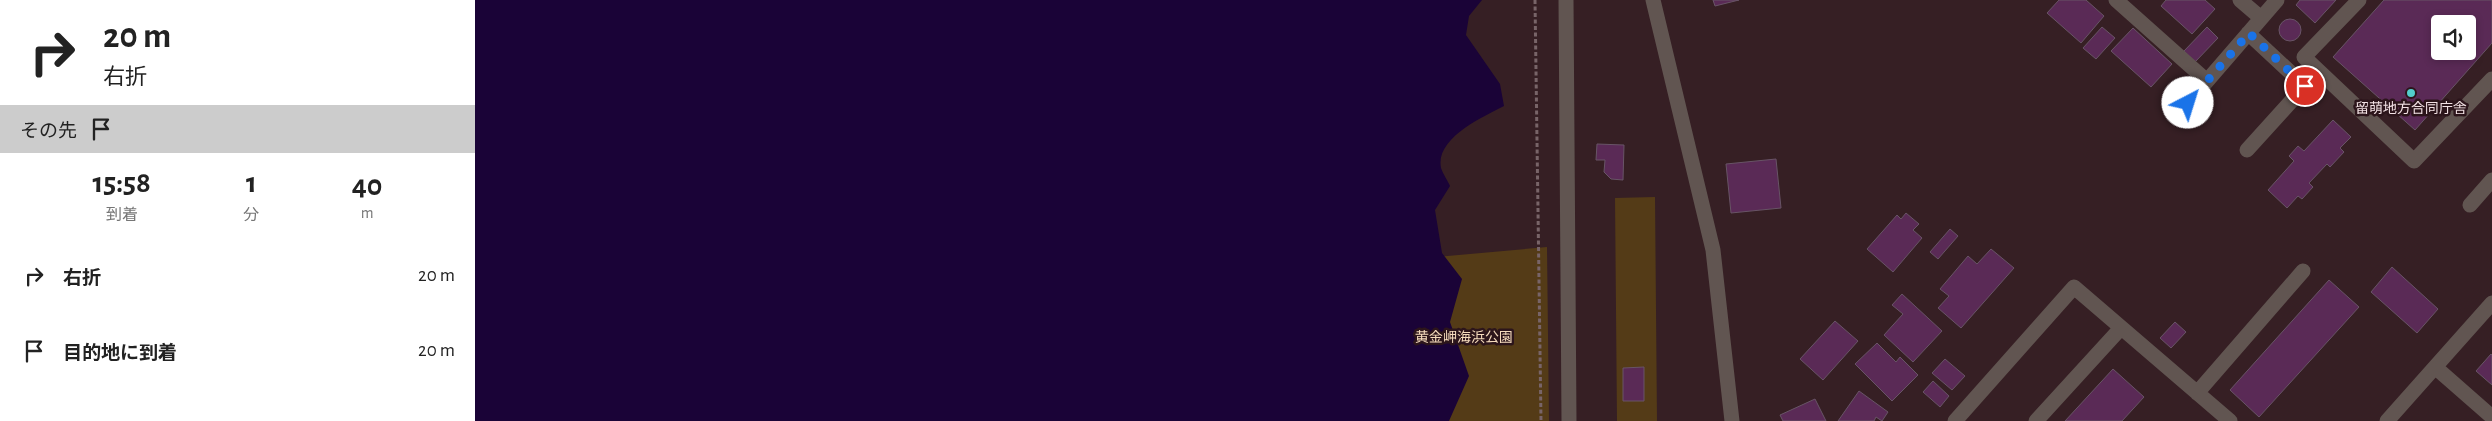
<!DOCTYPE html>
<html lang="ja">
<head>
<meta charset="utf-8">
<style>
	:root { --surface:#fff; --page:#f2f2f2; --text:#222; --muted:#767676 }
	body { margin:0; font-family:"Alegreya Sans","Noto Sans JP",sans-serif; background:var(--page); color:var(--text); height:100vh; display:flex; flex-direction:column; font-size:19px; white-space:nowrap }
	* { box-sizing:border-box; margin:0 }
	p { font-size:16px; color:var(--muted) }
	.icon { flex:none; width:28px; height:28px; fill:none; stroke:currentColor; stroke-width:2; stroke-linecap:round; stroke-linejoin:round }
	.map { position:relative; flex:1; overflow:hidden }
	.side { display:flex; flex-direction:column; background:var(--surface); width:475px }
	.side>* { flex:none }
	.banner { background:#fff; color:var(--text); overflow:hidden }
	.fabs { position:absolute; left:1956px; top:15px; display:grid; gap:10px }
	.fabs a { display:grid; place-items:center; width:45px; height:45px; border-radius:5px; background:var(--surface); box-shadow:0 2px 8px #0003; font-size:25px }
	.pin { position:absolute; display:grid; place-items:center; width:42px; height:42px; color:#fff; margin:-21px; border:2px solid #fff; border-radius:50%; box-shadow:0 1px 5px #0007 }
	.me { position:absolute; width:55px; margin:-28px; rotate:40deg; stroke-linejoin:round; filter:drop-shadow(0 0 4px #0008) }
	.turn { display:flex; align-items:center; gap:18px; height:105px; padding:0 20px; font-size:22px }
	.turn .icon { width:65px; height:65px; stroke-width:2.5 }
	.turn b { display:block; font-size:35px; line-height:42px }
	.then { display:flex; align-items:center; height:48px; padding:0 20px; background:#0003; gap:10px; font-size:19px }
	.eta { display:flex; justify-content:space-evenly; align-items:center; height:85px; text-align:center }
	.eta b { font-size:30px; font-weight:700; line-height:35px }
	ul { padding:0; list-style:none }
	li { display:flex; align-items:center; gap:15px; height:75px; padding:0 20px }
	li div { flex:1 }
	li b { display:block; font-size:19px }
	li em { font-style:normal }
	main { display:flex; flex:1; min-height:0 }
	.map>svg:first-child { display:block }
	.green { fill:#543b17 }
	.water { fill:#1a0337 }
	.building { fill:#5a2a56; stroke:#685466; fill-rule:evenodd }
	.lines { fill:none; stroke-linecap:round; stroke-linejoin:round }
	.path { stroke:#786468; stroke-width:3; stroke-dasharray:4 2.5; stroke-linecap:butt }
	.minor { stroke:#615551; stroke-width:15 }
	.route { stroke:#1a73e8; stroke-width:9; stroke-dasharray:0 16.2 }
	.poi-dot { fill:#52cdcc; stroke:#2c151b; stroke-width:2 }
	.labels { text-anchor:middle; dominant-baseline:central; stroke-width:5; stroke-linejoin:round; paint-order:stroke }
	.poi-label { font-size:14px; fill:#f3e2e5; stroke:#2c151b }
	.park-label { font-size:14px; fill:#f6dcbd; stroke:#2c151b }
</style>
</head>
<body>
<main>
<section class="side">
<div class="banner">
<div class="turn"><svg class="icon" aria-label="right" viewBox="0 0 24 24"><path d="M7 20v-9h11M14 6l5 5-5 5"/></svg><div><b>20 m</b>右折</div></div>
<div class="then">その先<svg class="icon" aria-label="arrive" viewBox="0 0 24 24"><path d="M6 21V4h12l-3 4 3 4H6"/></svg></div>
</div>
<div class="eta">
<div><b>15:58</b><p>到着</p></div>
<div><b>1</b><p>分</p></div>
<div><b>40</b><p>m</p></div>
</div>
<ul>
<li><svg class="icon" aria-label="right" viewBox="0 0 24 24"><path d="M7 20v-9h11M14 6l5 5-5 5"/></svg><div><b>右折</b></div><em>20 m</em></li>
<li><svg class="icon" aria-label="arrive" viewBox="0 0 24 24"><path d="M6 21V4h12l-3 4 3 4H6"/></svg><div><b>目的地に到着</b></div><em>20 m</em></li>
</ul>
</section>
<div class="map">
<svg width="2017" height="421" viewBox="0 0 2017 421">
	<rect width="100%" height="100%" fill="#361f24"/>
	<!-- green -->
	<path class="green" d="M1180,197L1182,421H1142L1140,198Z
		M1072,247L1074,421H768L851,267Z"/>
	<!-- water -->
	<path class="water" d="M0,0H1007L994,16L991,35L1025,84L1029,106C1008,117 960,138 966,168C968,174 973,181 975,186L960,210L967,253L987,279L975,322L994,376L974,421H0Z"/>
	<!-- building -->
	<path class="building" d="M1238,0H1264L1240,6Z
		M1584,0H1611L1629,16L1606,43L1572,13Z
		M1691,0H1730L1740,9L1717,34L1686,6Z
		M1825,0H1861L1840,23L1821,5Z
		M1909,0H2017V43L1940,130L1858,57ZM1965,24H1992V51H1965Z
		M1804 30a11 11 0 1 1 22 0a11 11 0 1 1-22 0Z
		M1627,27L1640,38L1621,59L1608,48Z
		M1732,27L1743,38L1720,62L1709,51Z
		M1658,28L1697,64L1676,87L1636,51Z
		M1858,120L1876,137L1865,148L1869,152L1855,167L1852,164L1834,183L1838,187L1827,199L1823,196L1812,208L1793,190L1819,161L1814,156L1823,146L1829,151Z
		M1122,144L1149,145L1148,180L1136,179L1129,172L1130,160H1121Z
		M1301,159L1306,208L1256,213L1251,164Z
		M1431,213L1444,224L1438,230L1447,238L1418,272L1392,249L1422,215L1426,219Z
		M1475,229L1483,236L1463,259L1455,252Z
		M1516,249L1539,268L1486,328L1463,308L1474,296L1465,289L1493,256L1502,264Z
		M1917,267L1963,309L1942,333L1896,292Z
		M1854,280L1884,307L1784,417L1755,390Z
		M1427,294L1467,331L1438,362L1409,335L1428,314L1417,305Z
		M1360,321L1383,341L1348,380L1325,359Z
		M1700,322L1711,332L1696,348L1685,338Z
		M1402,343L1421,362L1425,357L1443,375L1417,401L1380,364Z
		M2016,354L2017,355V385L2001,371Z
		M1470,359L1490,376L1477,390L1457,373Z
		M1169,367V401H1148V368Z
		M1638,369L1669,397L1647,421H1590Z
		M1458,381L1474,396L1465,407L1448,392Z
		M1384,391L1413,412L1407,421L1401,417L1399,421H1363Z
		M1340,399L1351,421H1308L1305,415Z"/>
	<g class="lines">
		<!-- path -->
		<path class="path" d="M1060,0L1066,421"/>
		<!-- minor -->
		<path class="minor" d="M1091,0L1094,421
			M1178,0L1238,250L1257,421
			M1641,0L1732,81
			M1765,0L1786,18
			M1884,0L1829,57L1939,161L2017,79
			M1713,103L1802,0
			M1772,150L1830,86L1773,33
			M1995,205L2017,180
			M1960,367L2017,417
			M1722,393L1828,271
			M1480,421L1599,287L1755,421
			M1561,421L1646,328
			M1912,421L2017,303"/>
	</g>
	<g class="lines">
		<!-- route -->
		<path class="route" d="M1713,103L1774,33L1830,86"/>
	</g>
	<!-- markers -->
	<circle class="poi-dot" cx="1936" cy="93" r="5"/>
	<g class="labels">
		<!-- poi labels -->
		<g class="poi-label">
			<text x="1936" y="109">留萌地方合同庁舎</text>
		</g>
		<!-- park labels -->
		<g class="park-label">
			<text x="989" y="338">黄金岬海浜公園</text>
		</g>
	</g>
</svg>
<div class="fabs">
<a><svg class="icon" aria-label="sound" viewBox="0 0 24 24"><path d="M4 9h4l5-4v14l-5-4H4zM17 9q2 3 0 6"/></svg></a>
</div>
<div class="pin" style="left:1830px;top:86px;background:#d93025"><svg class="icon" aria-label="arrive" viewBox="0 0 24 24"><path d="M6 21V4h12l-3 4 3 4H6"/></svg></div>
<svg class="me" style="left:1713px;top:103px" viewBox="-20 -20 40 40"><circle r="19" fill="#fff"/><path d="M0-13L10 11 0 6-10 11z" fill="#1a73e8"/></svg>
</div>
</main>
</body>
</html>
